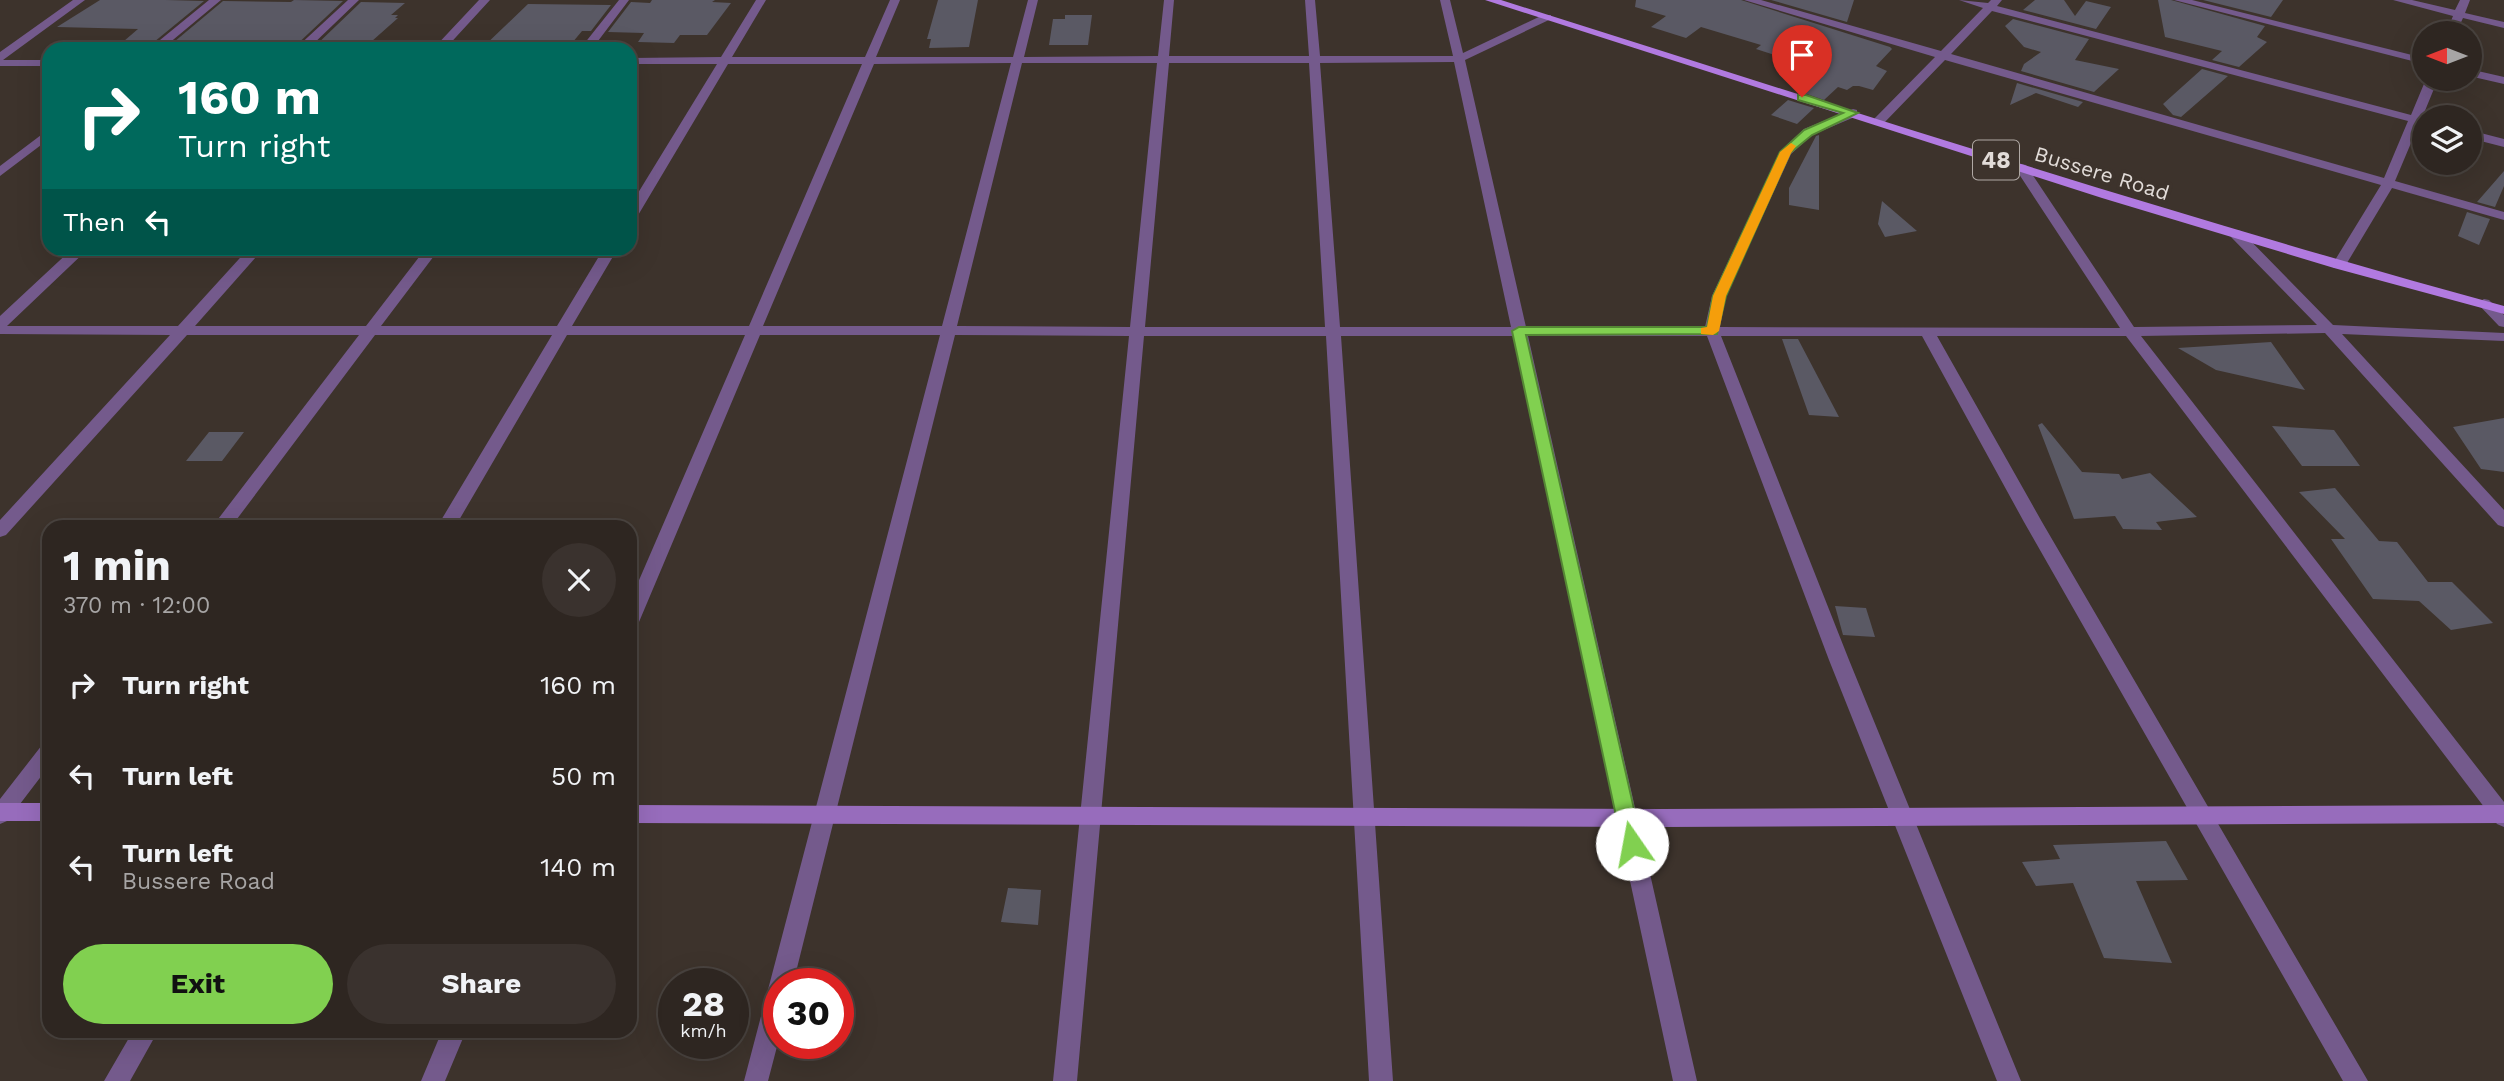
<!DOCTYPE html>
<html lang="en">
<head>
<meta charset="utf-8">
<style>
	:root { --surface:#2e2621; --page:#3a322e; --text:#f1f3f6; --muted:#a7a5a5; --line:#49433f; --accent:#81d050 }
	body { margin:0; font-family:"Work Sans",sans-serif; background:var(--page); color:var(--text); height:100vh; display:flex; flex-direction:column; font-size:26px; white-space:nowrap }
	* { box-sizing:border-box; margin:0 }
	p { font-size:23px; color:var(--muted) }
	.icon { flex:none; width:38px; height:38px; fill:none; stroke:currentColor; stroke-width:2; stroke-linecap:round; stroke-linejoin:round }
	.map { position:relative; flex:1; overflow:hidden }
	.side { position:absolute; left:42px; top:520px; width:595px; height:518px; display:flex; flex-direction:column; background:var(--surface); border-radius:21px; box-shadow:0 7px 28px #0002,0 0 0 2px var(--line) }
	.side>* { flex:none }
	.hud { position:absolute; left:42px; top:42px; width:595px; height:214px; border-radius:21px; box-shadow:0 7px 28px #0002,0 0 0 2px var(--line); background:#00695c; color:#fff; overflow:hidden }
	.needle { width:46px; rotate:270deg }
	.tools { position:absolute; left:2412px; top:21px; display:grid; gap:14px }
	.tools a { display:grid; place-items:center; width:70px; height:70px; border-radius:50%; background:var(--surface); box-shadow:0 7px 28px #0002,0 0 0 2px var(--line); font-size:35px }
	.speed { position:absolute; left:658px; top:968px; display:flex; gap:14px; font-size:35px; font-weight:700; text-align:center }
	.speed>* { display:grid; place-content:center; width:91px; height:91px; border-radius:50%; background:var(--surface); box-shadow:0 7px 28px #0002,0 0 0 2px var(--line); line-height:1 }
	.speed small { font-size:18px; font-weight:400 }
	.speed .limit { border:10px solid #d22; background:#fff; color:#111 }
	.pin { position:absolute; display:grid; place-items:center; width:60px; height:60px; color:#fff; margin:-72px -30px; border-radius:50% 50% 50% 0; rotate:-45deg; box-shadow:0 0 7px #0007 }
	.pin .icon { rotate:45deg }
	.me { position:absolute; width:77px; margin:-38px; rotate:348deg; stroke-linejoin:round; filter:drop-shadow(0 0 5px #0008) }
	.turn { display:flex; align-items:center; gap:24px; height:147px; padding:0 21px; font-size:32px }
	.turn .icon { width:91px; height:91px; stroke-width:2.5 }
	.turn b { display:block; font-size:49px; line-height:60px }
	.then { display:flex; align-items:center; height:66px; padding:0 21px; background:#0003; gap:14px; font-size:26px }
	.round { display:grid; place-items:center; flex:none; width:74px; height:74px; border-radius:37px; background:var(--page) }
	.overview { display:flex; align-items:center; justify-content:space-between; height:119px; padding:0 21px }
	h1 { font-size:42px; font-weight:700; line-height:52px }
	.action { display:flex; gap:14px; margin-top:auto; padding:14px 21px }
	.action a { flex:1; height:80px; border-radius:42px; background:var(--accent); color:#111; font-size:28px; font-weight:700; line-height:80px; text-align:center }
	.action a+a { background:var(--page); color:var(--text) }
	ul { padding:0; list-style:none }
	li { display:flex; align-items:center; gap:21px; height:91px; padding:0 21px }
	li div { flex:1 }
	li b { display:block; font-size:26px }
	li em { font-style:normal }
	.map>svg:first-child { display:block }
	.building { fill:#5a5964 }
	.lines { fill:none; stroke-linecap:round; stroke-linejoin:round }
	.street { fill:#745a8c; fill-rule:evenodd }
	.secondary { fill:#976cbc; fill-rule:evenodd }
	.primary { fill:#b17ae0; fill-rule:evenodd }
	.route { fill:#81d050; stroke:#548734; stroke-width:2 }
	.slow { fill:#f59e0b }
	.labels { text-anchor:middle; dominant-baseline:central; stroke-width:7; stroke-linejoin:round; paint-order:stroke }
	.far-street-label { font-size:21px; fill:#e2dcd8; stroke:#3d332c }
	.shield { fill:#3d332c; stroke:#b0a9a4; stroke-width:2 }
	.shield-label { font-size:23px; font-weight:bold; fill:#e2dcd8 }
</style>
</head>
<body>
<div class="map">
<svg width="2504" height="1081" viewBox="0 0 2504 1081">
	<rect width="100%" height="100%" fill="#3d332c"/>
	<!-- building -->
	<path class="building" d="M100,0H166L204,1L154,42L124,41L138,29L57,27Z
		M294,0L343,1L292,49H221L228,44L174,42L223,1L291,2Z
		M652,0H715L712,2L731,3L707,35H680L674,43L638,42L644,33L608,32L631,2L650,3Z
		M938,0H978L969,47L929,48L931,39H927Z
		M1636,0H1741L1890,47L1892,49L1876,66L1887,71L1873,90L1859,86H1853L1847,90L1838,87L1824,100L1798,91L1815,77L1776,63L1784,58L1756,49L1761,45L1701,27L1686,38L1651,27L1666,16L1635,7Z
		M1771,0H1854L1847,22Z
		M2035,0H2064L2075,16L2086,1L2111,7L2096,29L2023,10Z
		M2158,0H2171L2265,26L2257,37L2267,42L2239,67L2212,60L2222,51L2165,37Z
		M2203,0H2283L2271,17Z
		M361,2L405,3L391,15H398L395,18H398L363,49H312Z
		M528,4L611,5L591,31H582L567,49H481Z
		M1065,15H1092L1088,45H1049L1053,19H1065Z
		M2013,19L2089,39L2075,60L2119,69L2094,92L2021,71L2024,64L2041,52L2024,47L2005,26Z
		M2202,69L2228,76L2181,117L2173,115L2163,104Z
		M2017,83L2083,102L2078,107L2036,93L2010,105Z
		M1788,100L1814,108L1797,124L1771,115Z
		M1819,135V210L1789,205V188L1816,136Z
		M2504,171V186L2495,207L2477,202Z
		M1882,201L1917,231L1885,237L1878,224Z
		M2467,212L2490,219L2479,245L2458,236Z
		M1782,339H1798L1839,417L1809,415Z
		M2271,342L2305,390L2216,370L2178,348Z
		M2504,418V472L2481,469L2453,427Z
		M2042,423L2082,472L2119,474L2122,479L2150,473L2197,517L2156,522L2162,530L2123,529L2115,516L2074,519L2038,425Z
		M2272,426L2334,430L2360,466H2302Z
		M209,432H244L222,461H186Z
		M2335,488L2379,541L2397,542L2428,582H2452L2493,623L2451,630L2419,601L2373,599L2331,539H2345L2299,492Z
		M1835,606L1866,608L1875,637L1843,635Z
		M2166,841L2188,880L2136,881L2172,963L2104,958L2073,883L2036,886L2022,862L2060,859L2053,845Z
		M1008,888L1041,890L1038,925L1001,922Z"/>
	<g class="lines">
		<!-- street -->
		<path class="street" d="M73,0H85L3,60H49V66H0V52Z
			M209,0H221L162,49H149Z
			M348,0H359L308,49H295Z
			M479,0H490L445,49H433Z
			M619,0H629L592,49H580Z
			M756,0H766L732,57H865L890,0H900L876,57H1013L1028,0H1038L1024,57L1158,56L1164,0H1174L1169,56H1309L1305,0H1315L1320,56H1453L1440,0H1450L1463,53L1543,15H1551V19L1465,60L1526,327H1705L1712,296L1780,152L1804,129L1853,109L1857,110V116L1812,135L1791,154L1726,296L1720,327L2120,328L2015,168L2021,164L2026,165L2134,327L2317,325L2231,237L2229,234L2236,230L2241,231L2333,325L2504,333V341L2342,334L2504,510V527L2498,525L2325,333L2141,336L2504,802V827L2497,824L2126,336H1937L2042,522L2368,1081H2343L2024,522L1922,336H1721L1849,660L2021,1081H1997L1829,660L1707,336H1528L1697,1081H1673L1513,336H1341L1393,1081H1369L1326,336H1144L1077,1081H1053L1129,336L955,335L793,984H779V1039L768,1081H744L940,335H760L639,622L637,627L630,629V601L745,335H567L455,527H437L552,335H375L231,527H212L359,335H187L6,535L0,537V520L170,335L0,334V316L73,248H89L7,326H178L249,248H264L195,326H366L426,248H440L381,326H557L604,248H618L572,326H749L862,64H728L637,217L630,221V206L717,64H630V58L721,57ZM1454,62L1511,327H1340L1320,63ZM1011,63L942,326H763L874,64ZM1022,63H1157L1130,327L957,326ZM1169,63H1309L1325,327H1145Z
			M1744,0H1761L1941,51L1983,8L1959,0L1988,3L1991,0H2002L1997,6L2411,115L2426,79H2438L2422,118L2424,126L2419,124L2395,181L2504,212V220L2392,188L2344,268H2334L2332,265L2381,185L1945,60L1882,125H1874V119L1935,57ZM1992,11L2408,121L2384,178L1951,54Z
			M2174,0H2192L2424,58V64Z
			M2393,0H2412L2455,10L2460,0H2470L2465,13L2504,22V28L2463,18L2456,33H2446L2453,16Z
			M2469,69L2504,77V84L2469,76Z
			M49,129V139L0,176V166Z
			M2469,130L2504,139V147L2469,138Z
			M2484,299L2489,300L2504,315V327L2499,326L2477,303Z
			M49,743V766L7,821L0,824V799L42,745Z
			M133,1031H158L130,1081H104Z
			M442,1031H466L445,1081H421Z"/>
		<!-- secondary -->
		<path class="secondary" d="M0,803H49V821H0Z
			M630,805L1662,809L2504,805V823L1662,827L630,823Z"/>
		<!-- primary -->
		<path class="primary" d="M1485,0H1501C1834,105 2167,214 2504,306V314L2334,268L2102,198Z"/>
	</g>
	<!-- route -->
	<path class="route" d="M1798,95H1806L1858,113L1812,135L1790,153L1726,296L1717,334L1526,335L1642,844L1639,850L1632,853L1625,850L1622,844L1512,331L1519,327H1707L1713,296L1780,152L1804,130L1843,113L1798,100Z"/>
	<!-- slow -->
	<path class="slow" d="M1791,143L1796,146L1791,153L1726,296L1719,331L1713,335L1701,334V328L1707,327L1713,296L1780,152Z"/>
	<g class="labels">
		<!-- far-street labels -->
		<g class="far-street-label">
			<text transform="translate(2102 173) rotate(17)">Bussere Road</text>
		</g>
		<!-- shield labels -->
		<rect class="shield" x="1973" y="140.5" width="46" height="39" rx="5"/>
		<g class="shield-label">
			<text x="1996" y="160">48</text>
		</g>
	</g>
</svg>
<div class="tools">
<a><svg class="needle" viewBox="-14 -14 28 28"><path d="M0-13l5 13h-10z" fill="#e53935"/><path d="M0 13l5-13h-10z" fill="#a7a5a5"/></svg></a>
<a><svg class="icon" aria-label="layers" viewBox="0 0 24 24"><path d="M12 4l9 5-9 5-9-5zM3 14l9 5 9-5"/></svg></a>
</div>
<div class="speed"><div>28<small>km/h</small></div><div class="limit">30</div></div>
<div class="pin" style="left:1802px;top:97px;background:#d93025"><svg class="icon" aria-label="arrive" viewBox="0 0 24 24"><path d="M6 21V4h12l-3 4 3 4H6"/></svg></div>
<svg class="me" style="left:1632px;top:844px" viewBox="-20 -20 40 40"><circle r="19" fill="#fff"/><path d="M0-13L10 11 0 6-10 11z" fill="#81d050"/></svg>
<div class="hud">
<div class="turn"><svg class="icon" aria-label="right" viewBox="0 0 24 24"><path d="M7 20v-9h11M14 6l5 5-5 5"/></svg><div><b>160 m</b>Turn right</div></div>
<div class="then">Then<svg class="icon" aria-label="left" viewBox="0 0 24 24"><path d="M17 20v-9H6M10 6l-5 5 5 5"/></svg></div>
</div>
<section class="side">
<div class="overview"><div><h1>1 min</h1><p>370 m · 12:00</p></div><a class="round"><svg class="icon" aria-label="close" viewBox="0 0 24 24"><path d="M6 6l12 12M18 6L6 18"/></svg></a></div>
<ul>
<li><svg class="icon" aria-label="right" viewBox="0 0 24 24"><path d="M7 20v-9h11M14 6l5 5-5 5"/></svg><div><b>Turn right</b></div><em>160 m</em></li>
<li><svg class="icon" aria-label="left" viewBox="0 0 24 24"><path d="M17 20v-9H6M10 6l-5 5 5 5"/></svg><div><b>Turn left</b></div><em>50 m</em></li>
<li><svg class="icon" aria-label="left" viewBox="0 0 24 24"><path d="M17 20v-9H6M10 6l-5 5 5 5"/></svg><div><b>Turn left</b><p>Bussere Road</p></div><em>140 m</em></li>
</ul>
<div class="action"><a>Exit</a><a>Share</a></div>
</section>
</div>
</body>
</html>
